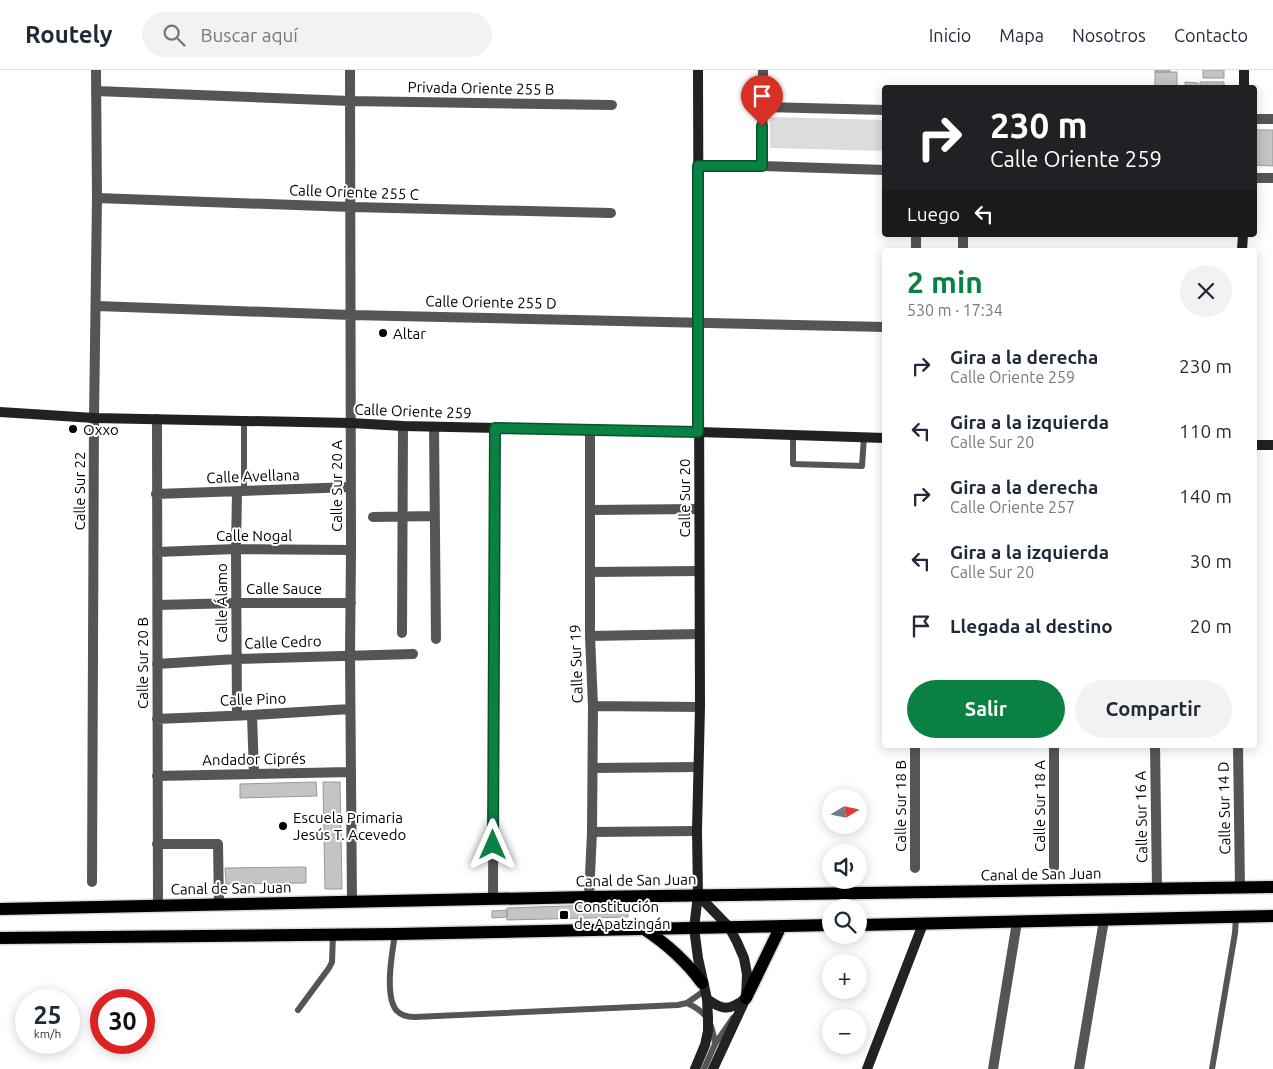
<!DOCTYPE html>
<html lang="es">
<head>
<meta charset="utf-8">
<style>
	:root { --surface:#fff; --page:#f2f2f3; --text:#1f2937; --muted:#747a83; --line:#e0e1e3; --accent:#0b8043 }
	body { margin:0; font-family:Ubuntu,sans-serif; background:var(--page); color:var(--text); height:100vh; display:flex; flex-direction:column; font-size:19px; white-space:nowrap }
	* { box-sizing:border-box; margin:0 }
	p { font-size:16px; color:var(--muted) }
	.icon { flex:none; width:28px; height:28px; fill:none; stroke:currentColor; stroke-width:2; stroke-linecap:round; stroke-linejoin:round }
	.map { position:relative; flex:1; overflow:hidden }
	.panel { position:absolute; left:882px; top:178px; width:375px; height:500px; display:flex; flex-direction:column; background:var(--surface); border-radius:5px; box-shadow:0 2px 12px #0003 }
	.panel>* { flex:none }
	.guide { position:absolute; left:882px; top:15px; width:375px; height:152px; border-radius:5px; box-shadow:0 2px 12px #0003; background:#202124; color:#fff; overflow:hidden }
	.needle { width:32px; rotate:80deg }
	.tools { position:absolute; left:822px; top:719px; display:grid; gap:10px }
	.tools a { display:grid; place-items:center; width:45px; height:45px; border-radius:50%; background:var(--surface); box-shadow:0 2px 12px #0003; font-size:25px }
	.speed { position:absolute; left:15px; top:919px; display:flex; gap:10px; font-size:25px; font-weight:700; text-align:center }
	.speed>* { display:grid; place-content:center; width:65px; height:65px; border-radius:50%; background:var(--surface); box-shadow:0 2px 12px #0003; line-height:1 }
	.speed small { font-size:12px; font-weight:400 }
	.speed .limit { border:8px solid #d22; background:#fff; color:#111 }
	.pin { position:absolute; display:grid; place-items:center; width:42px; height:42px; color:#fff; margin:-51px -21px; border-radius:50% 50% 50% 0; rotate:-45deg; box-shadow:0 0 5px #0007 }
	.pin .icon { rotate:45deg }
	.me { position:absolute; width:55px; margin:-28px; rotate:0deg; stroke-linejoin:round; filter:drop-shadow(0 0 4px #0008) }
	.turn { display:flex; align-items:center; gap:18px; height:105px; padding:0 25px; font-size:22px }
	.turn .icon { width:65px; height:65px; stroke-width:2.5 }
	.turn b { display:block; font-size:35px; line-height:42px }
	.then { display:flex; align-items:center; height:48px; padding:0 25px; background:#0003; gap:10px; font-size:19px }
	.round { display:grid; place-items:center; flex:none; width:52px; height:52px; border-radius:26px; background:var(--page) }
	.overview { display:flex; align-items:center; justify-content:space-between; height:85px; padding:0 25px }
	h1 { font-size:30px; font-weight:700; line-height:38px; color:var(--accent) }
	.primary-button { display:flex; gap:10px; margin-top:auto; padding:10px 25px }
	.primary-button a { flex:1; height:58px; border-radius:30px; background:var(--accent); color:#fff; font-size:20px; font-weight:700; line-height:58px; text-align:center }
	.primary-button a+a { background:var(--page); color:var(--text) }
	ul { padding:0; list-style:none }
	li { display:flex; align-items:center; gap:15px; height:65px; padding:0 25px }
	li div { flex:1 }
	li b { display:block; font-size:19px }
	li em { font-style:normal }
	header { display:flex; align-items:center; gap:30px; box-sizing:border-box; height:70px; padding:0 25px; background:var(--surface); border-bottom:1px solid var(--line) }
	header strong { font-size:24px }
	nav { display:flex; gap:28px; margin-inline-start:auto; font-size:18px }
	.search { width:350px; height:45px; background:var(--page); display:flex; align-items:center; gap:12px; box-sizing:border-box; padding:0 18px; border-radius:28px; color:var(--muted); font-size:19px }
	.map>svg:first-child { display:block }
	.green { fill:#dcdcdc }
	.building { fill:#c4c4c4; stroke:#999 }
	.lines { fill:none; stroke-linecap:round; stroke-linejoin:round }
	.primary-casing { stroke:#dbdbdb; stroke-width:15 }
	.lane { stroke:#555; stroke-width:6 }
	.street { stroke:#555; stroke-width:10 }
	.secondary { stroke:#222; stroke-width:10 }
	.primary { stroke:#000; stroke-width:12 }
	.route-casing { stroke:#07532c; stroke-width:12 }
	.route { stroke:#0b8043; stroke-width:9 }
	.poi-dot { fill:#000; stroke:#fff; stroke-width:2 }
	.labels { text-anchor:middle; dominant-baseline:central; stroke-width:4; stroke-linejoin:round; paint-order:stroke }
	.street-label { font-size:15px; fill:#000; stroke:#fff }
	.poi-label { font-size:15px; fill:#000; stroke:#fff; text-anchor:start }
</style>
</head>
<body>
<header>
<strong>Routely</strong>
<div class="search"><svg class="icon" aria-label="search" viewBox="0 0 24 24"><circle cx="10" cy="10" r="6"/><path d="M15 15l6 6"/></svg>Buscar aquí</div>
<nav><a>Inicio</a><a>Mapa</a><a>Nosotros</a><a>Contacto</a></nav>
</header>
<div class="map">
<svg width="1273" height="999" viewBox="0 0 1273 999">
	<rect width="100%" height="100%" fill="#fff"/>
	<!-- green -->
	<path class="green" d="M770,47L885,50V81L770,78Z"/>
	<!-- building -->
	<path class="building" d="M1155,0H1170V2H1155Z
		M1203,0H1224V8H1203Z
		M1155,2H1177V18H1155Z
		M1185,12L1198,13V18H1185Z
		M1200,12H1224V18H1200Z
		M1255,60H1273V96L1255,95Z
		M316,712L317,726L240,728V714Z
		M323,712H340L342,819H325Z
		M306,797V813L226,814L225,798Z
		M627,834L628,847L507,850V838Z
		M507,840V847L492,848V841Z"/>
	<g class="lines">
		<!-- primary casing -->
		<g class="primary-casing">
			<path id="primary" d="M0,839L589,827L1273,817
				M859,855L1273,846
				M644,859C667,874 686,891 702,913
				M0,868L395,864L831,855
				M746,928L781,856"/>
		</g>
		<!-- lane -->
		<path class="lane" d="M793,366V394L862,396L864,367
			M244,421V351
			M395,864C392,883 384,927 397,941C402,946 409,947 415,947L678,935L687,933L704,921
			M687,933C708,943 712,952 715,974
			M298,940L329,898L332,892L333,865
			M704,999L715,974L733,948
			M1212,999L1232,881L1235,863L1236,847"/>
		<!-- street -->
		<path class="street" d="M350,0L351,480L350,585L352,832
			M96,21L350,31L612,35
			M763,37L885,40
			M1255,49H1273
			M698,96H762L885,100
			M762,96L763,0
			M1255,108H1273
			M97,128L351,137L611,143
			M916,180V165
			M963,180V165
			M97,236L351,245L885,257
			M157,349L158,836
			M434,357L436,569
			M156,424L351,417
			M590,440L699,439
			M373,447L435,446
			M157,482L236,479L351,480
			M590,502L699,501
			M158,535L237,533H351
			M402,563L403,356
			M590,566L699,564
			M157,594L236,589L413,584
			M593,636L700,637
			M237,645L236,479L237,422
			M252,645L254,704
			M157,649L252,645L350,639
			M915,675V798
			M1155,675L1157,819
			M1238,675L1240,818
			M593,698L698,697
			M157,706L351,702
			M592,762L697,761
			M157,774H218L219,834
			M1054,798V675
			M92,812L94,348L97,128L96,0
			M589,827L592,762L593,636L590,566V361
			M493,829L495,358
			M993,999L1017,852
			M1079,999L1104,850"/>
		<!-- secondary -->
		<path class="secondary" d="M1244,18V0
			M1242,180L1243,165
			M0,342L94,348L351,353L403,356L698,362L885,368
			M1255,375H1273
			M698,825L729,857L737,872L744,888L747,904L746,928L713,999
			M707,929C723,941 730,940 745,929
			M695,999L705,975L708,961V948L707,929L698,888L694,858L698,825L697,761L700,637L698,0
			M867,999L923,854"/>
		<!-- primary -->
		<use href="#primary" class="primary"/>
	</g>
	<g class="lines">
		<!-- route casing -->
		<g class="route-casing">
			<path id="route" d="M493,775L495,358L698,362V96H762V56"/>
		</g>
		<!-- route -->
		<use href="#route" class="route"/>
	</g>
	<!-- markers -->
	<g class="poi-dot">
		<circle cx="383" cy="263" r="5"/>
		<circle cx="73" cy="359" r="5"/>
		<circle cx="283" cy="756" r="5"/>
		<rect x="559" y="840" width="10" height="10" rx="2.5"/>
	</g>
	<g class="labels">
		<!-- street labels -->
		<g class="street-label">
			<text transform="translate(481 18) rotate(1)">Privada Oriente 255 B</text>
			<text transform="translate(354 122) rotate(2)">Calle Oriente 255 C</text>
			<text transform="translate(491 232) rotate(1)">Calle Oriente 255 D</text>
			<text transform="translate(413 341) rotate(2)">Calle Oriente 259</text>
			<text transform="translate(253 406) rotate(-2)">Calle Avellana</text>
			<text transform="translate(336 416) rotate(-90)">Calle Sur 20 A</text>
			<text transform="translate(79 421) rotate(-90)">Calle Sur 22</text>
			<text transform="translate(684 428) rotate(-90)">Calle Sur 20</text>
			<text x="254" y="465">Calle Nogal</text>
			<text x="284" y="518">Calle Sauce</text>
			<text transform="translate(221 533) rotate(-90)">Calle Álamo</text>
			<text transform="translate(283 572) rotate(-2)">Calle Cedro</text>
			<text transform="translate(142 593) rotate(-90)">Calle Sur 20 B</text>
			<text transform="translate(576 594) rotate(-92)">Calle Sur 19</text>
			<text transform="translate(253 629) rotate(-2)">Calle Pino</text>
			<text transform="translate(254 689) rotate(-1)">Andador Ciprés</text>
			<text transform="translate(900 736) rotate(-90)">Calle Sur 18 B</text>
			<text transform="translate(1039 736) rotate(-90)">Calle Sur 18 A</text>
			<text transform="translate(1224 738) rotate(-91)">Calle Sur 14 D</text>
			<text transform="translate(1141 747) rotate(-91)">Calle Sur 16 A</text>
			<text transform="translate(1041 804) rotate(-1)">Canal de San Juan</text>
			<text transform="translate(636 810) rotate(-1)">Canal de San Juan</text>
			<text transform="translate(231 818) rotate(-1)">Canal de San Juan</text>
		</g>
		<!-- poi labels -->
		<g class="poi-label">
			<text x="393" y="263">Altar</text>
			<text x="83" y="359">Oxxo</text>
			<text x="293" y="747">Escuela Primaria<tspan x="293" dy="17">Jesús T. Acevedo</tspan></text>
			<text x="574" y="836">Constitución<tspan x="574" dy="17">de Apatzingán</tspan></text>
		</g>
	</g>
</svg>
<div class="tools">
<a><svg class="needle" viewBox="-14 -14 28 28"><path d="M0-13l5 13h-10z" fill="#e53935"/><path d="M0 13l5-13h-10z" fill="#747a83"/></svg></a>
<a><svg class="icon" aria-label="sound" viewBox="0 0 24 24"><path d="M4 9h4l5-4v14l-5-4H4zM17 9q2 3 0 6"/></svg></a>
<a><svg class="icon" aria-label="search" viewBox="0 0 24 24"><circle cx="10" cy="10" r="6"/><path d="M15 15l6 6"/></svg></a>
<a>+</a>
<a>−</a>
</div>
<div class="speed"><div>25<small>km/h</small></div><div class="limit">30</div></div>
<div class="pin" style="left:762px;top:56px;background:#d93025"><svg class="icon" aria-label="arrive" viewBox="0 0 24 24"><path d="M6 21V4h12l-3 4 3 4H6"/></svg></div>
<svg class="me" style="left:493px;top:775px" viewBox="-20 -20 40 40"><path d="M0-17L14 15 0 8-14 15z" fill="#0b8043" stroke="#fff" stroke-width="4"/></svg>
<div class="guide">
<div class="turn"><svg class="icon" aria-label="right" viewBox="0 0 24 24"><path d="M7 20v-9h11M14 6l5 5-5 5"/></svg><div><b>230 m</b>Calle Oriente 259</div></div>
<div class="then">Luego<svg class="icon" aria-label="left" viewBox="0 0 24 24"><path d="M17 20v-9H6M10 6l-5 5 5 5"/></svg></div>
</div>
<section class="panel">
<div class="overview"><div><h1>2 min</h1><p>530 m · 17:34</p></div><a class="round"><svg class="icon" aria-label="close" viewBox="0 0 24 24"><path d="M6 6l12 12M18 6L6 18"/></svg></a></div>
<ul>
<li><svg class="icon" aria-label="right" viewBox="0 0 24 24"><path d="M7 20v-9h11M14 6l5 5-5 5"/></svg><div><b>Gira a la derecha</b><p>Calle Oriente 259</p></div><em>230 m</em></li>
<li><svg class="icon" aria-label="left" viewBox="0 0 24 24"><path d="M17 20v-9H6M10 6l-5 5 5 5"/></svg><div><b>Gira a la izquierda</b><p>Calle Sur 20</p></div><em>110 m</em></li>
<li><svg class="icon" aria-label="right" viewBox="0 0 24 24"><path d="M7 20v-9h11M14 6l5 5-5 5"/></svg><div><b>Gira a la derecha</b><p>Calle Oriente 257</p></div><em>140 m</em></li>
<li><svg class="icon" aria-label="left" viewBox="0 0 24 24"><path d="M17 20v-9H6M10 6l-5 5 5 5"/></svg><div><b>Gira a la izquierda</b><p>Calle Sur 20</p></div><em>30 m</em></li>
<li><svg class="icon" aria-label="arrive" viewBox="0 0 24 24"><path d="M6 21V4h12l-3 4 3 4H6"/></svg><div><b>Llegada al destino</b></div><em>20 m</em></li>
</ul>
<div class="primary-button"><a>Salir</a><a>Compartir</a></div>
</section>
</div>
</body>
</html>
